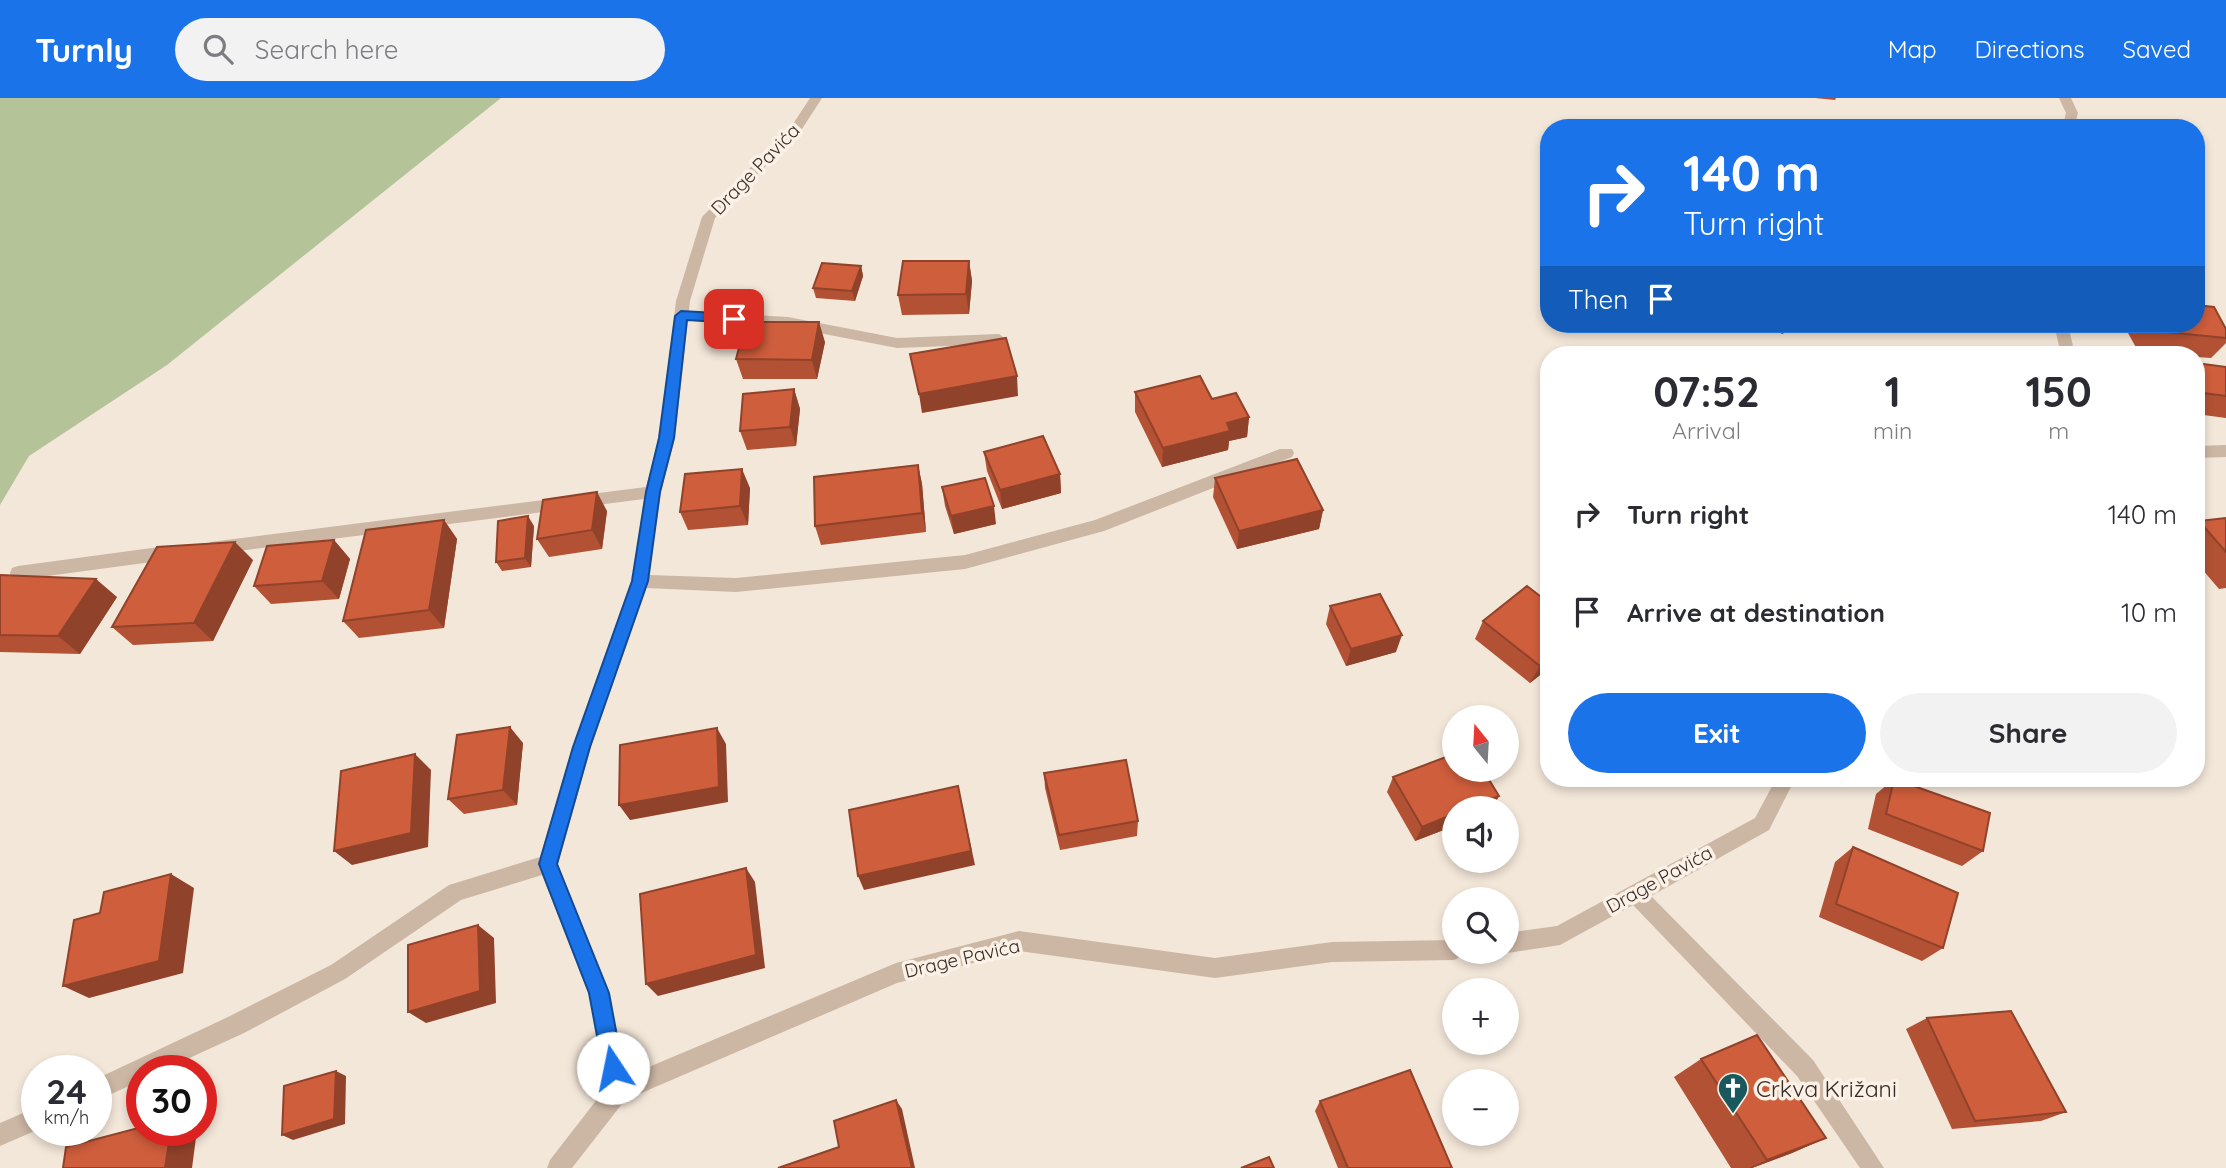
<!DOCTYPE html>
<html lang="en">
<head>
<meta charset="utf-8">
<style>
	:root { --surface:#fff; --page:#f2f2f3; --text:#2b2b33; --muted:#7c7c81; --accent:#1a73e8 }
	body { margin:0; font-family:Quicksand,sans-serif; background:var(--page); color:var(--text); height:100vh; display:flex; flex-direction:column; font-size:26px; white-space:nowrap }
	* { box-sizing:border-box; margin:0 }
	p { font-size:23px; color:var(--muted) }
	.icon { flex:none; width:38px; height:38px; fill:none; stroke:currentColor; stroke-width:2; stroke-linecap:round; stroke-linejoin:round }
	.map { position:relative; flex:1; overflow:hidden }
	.details { position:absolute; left:1540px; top:248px; width:665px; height:441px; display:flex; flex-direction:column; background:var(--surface); border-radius:28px; box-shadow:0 4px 10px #0003 }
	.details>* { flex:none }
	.top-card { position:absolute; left:1540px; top:21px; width:665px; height:214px; border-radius:28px; box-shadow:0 4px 10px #0003; background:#1a73e8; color:#fff; overflow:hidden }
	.needle { width:46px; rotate:342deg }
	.controls { position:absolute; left:1442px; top:607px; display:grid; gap:14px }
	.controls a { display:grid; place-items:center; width:77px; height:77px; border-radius:50%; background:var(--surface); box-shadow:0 4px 10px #0003; font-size:35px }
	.speed { position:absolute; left:21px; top:957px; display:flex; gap:14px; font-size:35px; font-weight:700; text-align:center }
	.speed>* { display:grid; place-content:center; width:91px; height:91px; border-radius:50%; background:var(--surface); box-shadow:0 4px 10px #0003; line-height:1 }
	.speed small { font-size:18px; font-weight:400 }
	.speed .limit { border:10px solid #d22; background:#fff; color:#111 }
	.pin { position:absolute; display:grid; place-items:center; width:60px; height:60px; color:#fff; margin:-30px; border-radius:14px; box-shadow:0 4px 10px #0006 }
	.me { position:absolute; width:77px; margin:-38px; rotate:349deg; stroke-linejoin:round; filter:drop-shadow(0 0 5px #0008) }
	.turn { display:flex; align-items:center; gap:24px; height:147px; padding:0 28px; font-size:32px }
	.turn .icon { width:91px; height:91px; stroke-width:2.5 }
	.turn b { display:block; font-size:49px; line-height:60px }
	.then { display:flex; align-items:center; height:66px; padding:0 28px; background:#0003; gap:14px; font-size:26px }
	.eta { display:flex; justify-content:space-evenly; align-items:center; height:119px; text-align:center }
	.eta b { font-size:42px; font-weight:700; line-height:49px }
	.button { display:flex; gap:14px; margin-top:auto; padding:14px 28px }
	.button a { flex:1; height:80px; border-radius:42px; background:var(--accent); color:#fff; font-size:28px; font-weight:700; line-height:80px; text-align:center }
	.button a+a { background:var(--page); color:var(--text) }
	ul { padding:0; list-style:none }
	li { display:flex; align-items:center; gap:21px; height:98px; padding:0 28px }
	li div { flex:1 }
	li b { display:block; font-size:26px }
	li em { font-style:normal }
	header { display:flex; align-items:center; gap:42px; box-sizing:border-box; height:98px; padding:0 35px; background:var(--accent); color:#fff }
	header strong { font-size:33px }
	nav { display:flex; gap:38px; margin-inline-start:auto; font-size:24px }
	.search { width:490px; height:63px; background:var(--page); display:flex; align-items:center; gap:18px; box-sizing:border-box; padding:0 24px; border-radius:38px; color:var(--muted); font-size:26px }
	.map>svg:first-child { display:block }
	.green { fill:#b5c398 }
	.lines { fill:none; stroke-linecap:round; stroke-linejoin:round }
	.service { fill:#ccb6a4; fill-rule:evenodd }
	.minor { fill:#ccb6a4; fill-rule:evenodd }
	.wall { fill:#b25134 }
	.shaded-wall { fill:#91422a }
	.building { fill:#cf5e3c; stroke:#91422a; stroke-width:2 }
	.route { fill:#1a73e8; stroke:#114b97; stroke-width:2 }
	.labels { text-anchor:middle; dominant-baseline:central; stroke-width:7; stroke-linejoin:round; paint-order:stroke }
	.street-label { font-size:19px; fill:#372c26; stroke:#fbf1e6 }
	.near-poi-label { font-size:23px; fill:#372c26; stroke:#fbf1e6; text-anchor:start }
</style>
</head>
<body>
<header>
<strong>Turnly</strong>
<div class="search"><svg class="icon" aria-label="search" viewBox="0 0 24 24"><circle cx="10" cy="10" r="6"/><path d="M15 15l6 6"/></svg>Search here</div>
<nav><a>Map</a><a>Directions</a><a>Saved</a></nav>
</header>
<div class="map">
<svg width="2226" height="1070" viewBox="0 0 2226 1070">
	<rect width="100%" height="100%" fill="#f3e7d9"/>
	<!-- green -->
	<path class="green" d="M0,0H501L167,267L29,358L0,407Z"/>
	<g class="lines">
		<!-- service -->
		<path class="service" d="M681,213L788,219L897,240L999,236L1006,241L999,246L897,250L788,229L676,221L674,218L676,215Z"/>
		<!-- minor -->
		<path class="minor" d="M810,0H822L802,31L715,120L690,203L675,340L661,394L649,477L736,480L965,457L1095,422L1280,351H1292L1294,355L1292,359L1104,433L965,471L736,494L646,490L591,649L558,766L609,896L625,979L896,865L1019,833L1215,860L1332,844L1454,842V854H1463L1461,859L1454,862L1332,864L1215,880L1019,853L897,885L625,1002L572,1070H547L550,1062L605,991L589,896L542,777L461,802L345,881L244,935L161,973H142V982L96,1003V981L228,919L331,867L449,787L540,759L573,649L632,483L644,401L216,456L210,454L208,449L210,444L646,389L659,340L676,203L702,119L793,26Z
			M2059,0H2071L2078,15L2074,30H2062L2066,15Z
			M2054,226H2068L2075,257H2061Z
			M2226,347V359L2196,360V348Z
			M174,447L180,449L182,454L180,459L174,461L18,482L12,480L10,475L12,470L18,468Z
			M1776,681H1795L1769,732L1651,798L1813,962L1884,1070H1860L1797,978L1633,807L1560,847L1507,855L1505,854H1507V835L1557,828L1755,720Z
			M37,1009V1032L0,1048V1025Z"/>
	</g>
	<!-- wall -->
	<path class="wall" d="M1815,0H1836L1835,2Z
		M969,163L972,183L969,216L902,217L898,197Z
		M861,168L863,178L855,203L816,200L813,190Z
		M1766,226H1800L1782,236Z
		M2123,226H2196L2226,231V245L2211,260L2196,259V257H2181L2138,253Z
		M825,244L817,281H743L736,261Z
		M2196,265L2226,269V320L2196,316Z
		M794,291L800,311L796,348L747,352L740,333Z
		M1135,294L1212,301L1249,319L1247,339L1229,343L1228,352L1162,369L1135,314Z
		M984,354L1060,376L1061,395L1002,411L987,373Z
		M918,367L922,386L926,434L821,447L815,428Z
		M1215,380L1323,412L1319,431L1237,451L1213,399Z
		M942,389L996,426L954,436L945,408Z
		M750,390L748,427L688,432L680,414Z
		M607,413L602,451L549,459L537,441Z
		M2226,420V490L2219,491L2196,464V426L2199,423Z
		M444,422L457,441L444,530L359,540L343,523Z
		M534,428L531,469L502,473L496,464Z
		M334,442L350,461L339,501L271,506L254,488Z
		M253,462L213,543L133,547L112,529Z
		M0,477L117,499L80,556L0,554Z
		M1330,508L1396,554L1346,568L1326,526Z
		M1483,523L1549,570L1530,585L1475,541Z
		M523,645L517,707L464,716L448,701Z
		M1044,675L1138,723L1137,738L1060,752L1045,690Z
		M1393,679L1499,698L1492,710H1454V728L1415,743L1387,694Z
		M1894,681L1983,753L1962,768L1868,731L1876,696Z
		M2007,681H2042L2032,688Z
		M1853,749L1943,850L1922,863L1819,819L1835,764Z
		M1927,920L2066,1014L2041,1023L1952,1031L1906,931Z
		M1701,961L1826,1040L1792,1055L1752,1070H1731L1674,979Z
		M1320,1003L1452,1070H1338L1315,1013Z"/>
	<!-- shaded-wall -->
	<path class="shaded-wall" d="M969,163L972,183L969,216L966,196Z
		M861,168L863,178L855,203L852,193Z
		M819,224L825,244L817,281L812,262Z
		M1788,226H1800L1782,236Z
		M1017,278L1018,298L922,315L919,296Z
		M794,291L800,311L796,348L790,329Z
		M1249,319L1247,339L1229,343L1228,352L1162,369L1163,350L1227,325Z
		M918,367L922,386L926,434L922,415Z
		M742,371L750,390L748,427L740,408Z
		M1060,376L1061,395L1002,411L1000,392Z
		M597,394L607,413L602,451L592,432Z
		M994,408L996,426L954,436L951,418Z
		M1323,412L1319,431L1237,451L1239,433Z
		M528,418L534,428L531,469L525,460Z
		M444,422L457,441L444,530L429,512Z
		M334,442L350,461L339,501L322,483Z
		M235,444L253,462L213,543L194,525Z
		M96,481L117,499L80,556L58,538Z
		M1402,537L1396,554L1346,568L1351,551Z
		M1549,561V570L1530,585L1540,568Z
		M510,629L523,645L517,707L503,692Z
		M717,630L726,646L728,704L630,722L619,707Z
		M415,656L431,672L428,749L352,767L334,753Z
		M958,688L975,767L864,792L858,778Z
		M1499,698L1492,710H1468Z
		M1454,716V728L1415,743L1422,729Z
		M746,770L755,784L765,870L658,898L646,886Z
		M171,776L194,790L183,875L89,900L63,888Z
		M478,827L494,840L496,905L426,925L408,914Z
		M336,973L346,978L345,1026L293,1042L282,1037Z
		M896,1002L902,1011L915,1070H912Z
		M171,1032H197L192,1070H165Z
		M1826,1040L1792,1055L1752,1070H1749L1767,1062Z"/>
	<!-- building -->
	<path class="building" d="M903,163H969L966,196L898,197Z
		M822,165L861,168L852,193L813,190Z
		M2196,207L2214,209L2226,231V240L2156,233L2152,226H2196Z
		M746,224H819L812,262L736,261Z
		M1006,240L1017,278L919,296L910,256Z
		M2196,265L2226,269V298L2196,294Z
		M1200,278L1212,301L1236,295L1249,319L1227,325L1230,333L1163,350L1135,294Z
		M794,291L790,329L740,333L743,296Z
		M1043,338L1060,376L1000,392L984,354Z
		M1297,361L1323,412L1239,433L1215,380Z
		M918,367L922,415L815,428L814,379Z
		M742,371L740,408L680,414L685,376Z
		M985,380L994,408L951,418L942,389Z
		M597,394L592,432L537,441L543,402Z
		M528,418L525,460L496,464L498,423Z
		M2226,420V454L2199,423Z
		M444,422L429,512L343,523L366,432Z
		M334,442L322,483L254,488L267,448Z
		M235,444L194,525L112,529L157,449Z
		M0,477L96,481L58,538L0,537Z
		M1527,488L1549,505V561L1540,568L1483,523Z
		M1380,496L1402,537L1351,551L1330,508Z
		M510,629L503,692L448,701L457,637Z
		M717,630L719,689L619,707L620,647Z
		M415,656L411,735L334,753L341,673Z
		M1454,656V672H1483L1499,698L1468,710H1454V716L1422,729L1393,679Z
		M1126,662L1138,723L1059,737L1044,675Z
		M1894,681L1990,715L1983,753L1886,716Z
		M958,688L971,753L858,778L849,712Z
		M1853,749L1958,795L1943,850L1836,806Z
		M746,770L756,857L646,886L640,796Z
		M171,776L159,863L63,888L74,822L100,815L104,794Z
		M478,827L480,893L408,914V847Z
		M2011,913L2066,1014L1975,1023L1927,920Z
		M1757,937L1826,1040L1767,1062L1701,961Z
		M1410,972L1452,1070H1348L1320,1003Z
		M336,973L334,1021L282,1037L284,988Z
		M896,1002L912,1070H778L839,1049L834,1023Z
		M142,1029V1032H171L165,1070H63L66,1049Z
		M1269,1059L1274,1070H1241Z"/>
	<!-- route -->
	<path class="route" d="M681,213L734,216L741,221L734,225L687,222L674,340L660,394L648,483L590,649L557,766L609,895L623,970L620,976L613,979L606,976L603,970L589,895L539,766L573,649L632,483L646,394L659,340L675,218Z"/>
	<!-- icons -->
	<defs>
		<g id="church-pin" transform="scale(1.575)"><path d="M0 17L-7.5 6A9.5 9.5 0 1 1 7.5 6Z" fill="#19585c" stroke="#fbf1e6"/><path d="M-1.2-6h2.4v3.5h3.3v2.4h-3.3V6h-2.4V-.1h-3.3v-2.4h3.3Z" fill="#fff"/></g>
	</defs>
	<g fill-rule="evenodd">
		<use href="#church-pin" x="1733" y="990"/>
	</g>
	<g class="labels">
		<!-- street labels -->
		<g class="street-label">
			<text transform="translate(755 71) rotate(-46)">Drage Pavića</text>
			<text transform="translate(1659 781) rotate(-29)">Drage Pavića</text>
			<text transform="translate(962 860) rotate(-13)">Drage Pavića</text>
		</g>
		<!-- near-poi labels -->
		<g class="near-poi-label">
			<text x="1756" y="990">Crkva Križani</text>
		</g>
	</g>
</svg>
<div class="controls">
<a><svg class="needle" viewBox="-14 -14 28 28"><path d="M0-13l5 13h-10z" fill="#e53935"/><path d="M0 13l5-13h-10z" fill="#7c7c81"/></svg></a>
<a><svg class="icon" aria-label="sound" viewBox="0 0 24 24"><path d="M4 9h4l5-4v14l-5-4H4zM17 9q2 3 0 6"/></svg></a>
<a><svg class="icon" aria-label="search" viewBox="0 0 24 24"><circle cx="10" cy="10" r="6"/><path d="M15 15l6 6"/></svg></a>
<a>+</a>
<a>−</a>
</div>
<div class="speed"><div>24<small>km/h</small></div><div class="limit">30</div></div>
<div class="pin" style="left:734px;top:221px;background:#d93025"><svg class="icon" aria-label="arrive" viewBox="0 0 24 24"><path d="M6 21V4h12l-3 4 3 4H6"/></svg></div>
<svg class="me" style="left:613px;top:970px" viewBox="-20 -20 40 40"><circle r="19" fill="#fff"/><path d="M0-13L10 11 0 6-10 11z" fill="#1a73e8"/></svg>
<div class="top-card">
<div class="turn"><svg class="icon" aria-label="right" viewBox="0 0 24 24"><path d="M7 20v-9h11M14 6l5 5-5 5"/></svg><div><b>140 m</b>Turn right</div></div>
<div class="then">Then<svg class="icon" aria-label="arrive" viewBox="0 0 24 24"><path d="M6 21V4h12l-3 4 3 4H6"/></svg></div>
</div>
<section class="details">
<div class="eta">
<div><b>07:52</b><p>Arrival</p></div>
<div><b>1</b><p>min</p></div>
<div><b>150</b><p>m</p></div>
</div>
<ul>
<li><svg class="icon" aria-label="right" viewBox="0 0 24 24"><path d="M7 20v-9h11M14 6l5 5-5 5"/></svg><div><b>Turn right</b></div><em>140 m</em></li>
<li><svg class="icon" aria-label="arrive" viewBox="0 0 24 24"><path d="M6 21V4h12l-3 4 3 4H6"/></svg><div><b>Arrive at destination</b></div><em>10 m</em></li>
</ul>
<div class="button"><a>Exit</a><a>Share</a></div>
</section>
</div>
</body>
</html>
